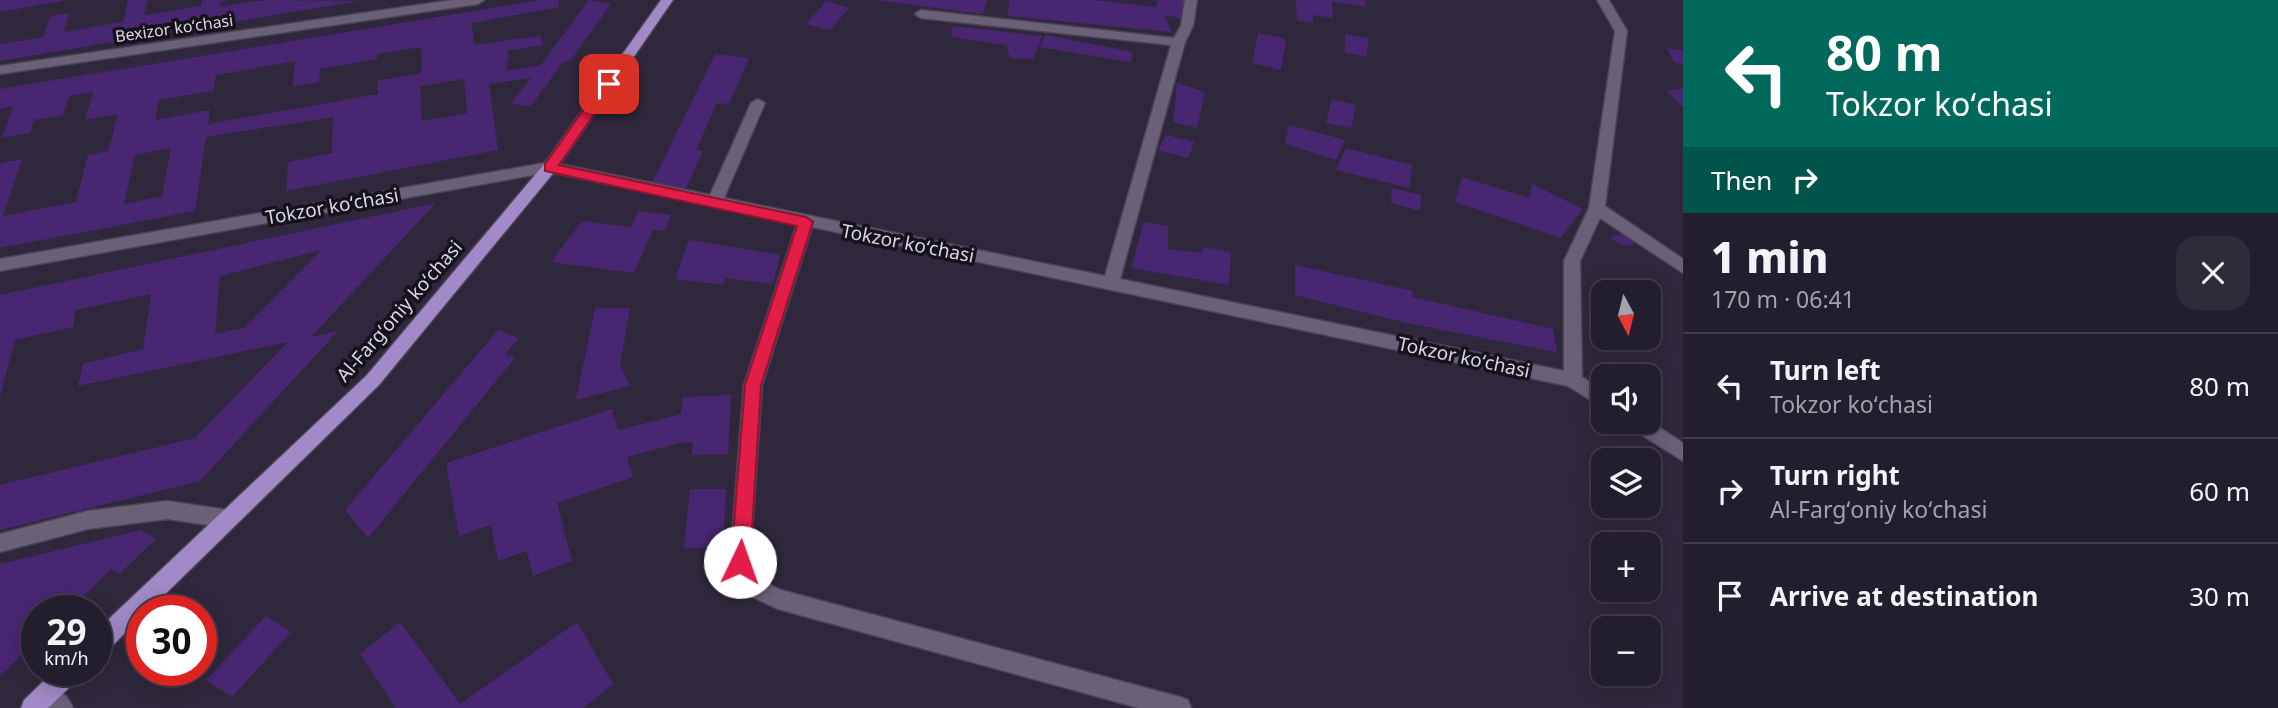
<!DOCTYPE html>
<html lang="en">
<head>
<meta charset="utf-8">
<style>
	:root { --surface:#231e2d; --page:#2f2b39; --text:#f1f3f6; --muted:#a3a2aa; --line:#403c49 }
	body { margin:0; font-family:"Noto Sans",sans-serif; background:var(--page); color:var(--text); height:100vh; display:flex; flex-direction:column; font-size:26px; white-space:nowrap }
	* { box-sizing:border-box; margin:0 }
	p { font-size:23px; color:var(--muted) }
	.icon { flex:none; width:38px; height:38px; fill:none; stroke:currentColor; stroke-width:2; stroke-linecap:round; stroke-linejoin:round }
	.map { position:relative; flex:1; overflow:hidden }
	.panel { display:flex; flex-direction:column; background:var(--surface); width:595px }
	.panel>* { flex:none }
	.banner { background:#00695c; color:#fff; overflow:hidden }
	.needle { width:46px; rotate:173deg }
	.tools { position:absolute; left:1591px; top:280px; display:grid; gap:14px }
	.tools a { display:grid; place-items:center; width:70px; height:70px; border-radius:14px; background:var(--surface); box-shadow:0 4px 18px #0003,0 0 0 2px var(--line); font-size:35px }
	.speed { position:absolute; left:21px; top:595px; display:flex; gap:14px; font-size:35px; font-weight:700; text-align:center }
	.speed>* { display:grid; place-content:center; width:91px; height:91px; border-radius:50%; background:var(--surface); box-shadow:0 4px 18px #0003,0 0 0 2px var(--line); line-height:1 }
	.speed small { font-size:18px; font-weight:400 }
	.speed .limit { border:10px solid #d22; background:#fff; color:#111 }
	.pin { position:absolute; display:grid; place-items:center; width:60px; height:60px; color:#fff; margin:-30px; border-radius:14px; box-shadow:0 4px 10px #0006 }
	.me { position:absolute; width:77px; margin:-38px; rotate:3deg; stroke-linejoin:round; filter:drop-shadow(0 0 5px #0008) }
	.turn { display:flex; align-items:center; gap:24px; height:147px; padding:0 28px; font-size:32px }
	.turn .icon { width:91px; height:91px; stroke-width:2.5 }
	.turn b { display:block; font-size:49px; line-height:60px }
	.then { display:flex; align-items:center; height:66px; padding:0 28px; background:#0003; gap:14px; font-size:26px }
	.round { display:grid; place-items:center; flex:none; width:74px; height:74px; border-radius:21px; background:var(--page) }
	.summary { display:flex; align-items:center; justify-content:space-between; height:119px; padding:0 28px }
	h1 { font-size:42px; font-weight:800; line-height:52px }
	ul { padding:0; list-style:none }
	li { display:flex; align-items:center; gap:21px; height:105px; padding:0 28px; border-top:2px solid var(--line) }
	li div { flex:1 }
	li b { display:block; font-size:26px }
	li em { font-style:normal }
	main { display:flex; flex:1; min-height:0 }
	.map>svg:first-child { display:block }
	.building { fill:#492672; fill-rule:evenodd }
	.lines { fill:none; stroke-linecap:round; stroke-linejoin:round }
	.minor-casing { stroke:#4a4355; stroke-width:3 }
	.major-casing { stroke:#4a4355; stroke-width:3 }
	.minor { fill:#6a6179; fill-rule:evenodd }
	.major { fill:#a18ac7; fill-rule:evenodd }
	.route { fill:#e11d48; stroke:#92132f; stroke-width:2 }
	.labels { text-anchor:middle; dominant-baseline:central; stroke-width:7; stroke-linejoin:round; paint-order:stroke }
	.far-street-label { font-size:16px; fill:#dad6e3; stroke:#16121c }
	.street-label { font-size:19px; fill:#dad6e3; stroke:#16121c }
</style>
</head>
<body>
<main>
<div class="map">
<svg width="1683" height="708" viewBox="0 0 1683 708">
	<rect width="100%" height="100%" fill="#2f283c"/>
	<!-- building -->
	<path class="building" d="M0,0H63V1L0,12Z
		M128,0H148L144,15L201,6L202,0H227L220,3L219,7L265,0L359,1L0,61V44L43,37L50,16L69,13L64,32L123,22Z
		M541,0H558L559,7L472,23L474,45L540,36L543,45L508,51L509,62H506L507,71L541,65L589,0L611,4L571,60L564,61L530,107L511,103L531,78L489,84L498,150L286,191L288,162L332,153L333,117L206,137L195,211L0,248V163L22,159L3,216L76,202L88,155L108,151L118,114L85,120L93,92L69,96L63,115L34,120L30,133L2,138L13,106L0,109V89ZM421,47L422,73L377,81L378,94L208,124L210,110L155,120L159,100L213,91L216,75L295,61L293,87L319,82L320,69L377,59V54ZM464,79L467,113L422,121L420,86ZM171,148L162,196L124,204L135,155Z
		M875,0H987L983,14Z
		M1009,0H1094L1156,7L1158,0H1187L1185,19L1165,15L1171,32L1008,16Z
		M1296,0H1365L1366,7L1332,2L1333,18L1313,15V23L1297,20Z
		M826,1L849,8L830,30L806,24Z
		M953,26L1042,36L1033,59L1010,58L1006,45L951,37Z
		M1258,33L1286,39L1281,70L1252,63Z
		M1345,34L1368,38L1367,57L1345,52Z
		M1046,35L1133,52L1131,62L1039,47Z
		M1667,48L1683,51V64L1674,63Z
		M715,54L749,58L729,104L717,103L696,150L703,151L685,190L651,185Z
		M1177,83L1205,92L1197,128L1173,122Z
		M1683,88V107L1666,91Z
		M1332,99L1356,105L1351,128L1326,123Z
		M1289,125L1345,140L1336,160L1285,144Z
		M1166,135L1194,142L1189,158L1158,150Z
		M1346,148L1412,165L1409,188L1336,170Z
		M1462,177L1529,198L1532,184L1583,209L1561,238L1455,202Z
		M1392,188L1421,195L1420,211L1391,203Z
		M436,203L311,337L338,331L200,481L0,530V485L195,438L288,342L78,386L83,364L143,349L151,294L76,310L73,327L15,340L0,397V295ZM321,250L244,328L215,334L220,276Z
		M638,211L671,215L665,231L653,230L634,273L551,262L582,221L631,227Z
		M1144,222L1168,226V249L1202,253L1203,247L1231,252L1229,285L1131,268Z
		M1625,232L1638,243L1625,246L1610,238Z
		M689,240L780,255L773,284L725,278L723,285L675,279Z
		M1295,265L1413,291L1412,297L1553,329L1557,352L1411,324L1295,295Z
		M595,308H630L620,366L630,386L576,400Z
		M498,330L519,338L505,354L515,358L368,538L345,510Z
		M731,395L728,454L692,455L693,442L679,443L627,457L633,477L557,503L572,561L533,576L527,551L498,561L491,525L459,536L446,463L612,409L618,430L681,414L683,397Z
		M690,489H726L723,547L684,548Z
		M141,530L156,539L119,574L111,569L68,611H37V641L0,676V564Z
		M266,616L291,632L232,697L206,680Z
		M400,622L460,704L577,622L613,684L583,708H396L360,654Z"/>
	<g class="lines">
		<!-- minor casing -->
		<g class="minor-casing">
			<path id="minor" d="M452,0H484L478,4L0,74V66Z
				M1185,0H1197L1193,26L1185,42L1120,279L1564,371V261L1589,208L1615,31L1597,0H1609L1627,31L1605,206L1683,259V273L1600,218L1580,261L1582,377L1603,390V408L1568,386L812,227L762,385L750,562L758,579L781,590L1180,697L1188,700L1191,708H1139L778,609L744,593L730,562L744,385L797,224L550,172L0,271V259L550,162L710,195L751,103L758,99L765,103L724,198L1105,276L1171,45L921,18L915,14L921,10L1174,38L1181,26Z
				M1648,420L1683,443V461L1629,427L1627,422Z
				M167,501L228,510L235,513L238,519L235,525L228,528L167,519L88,529L0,552V534L88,511Z
				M47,683C59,688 68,696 73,708H46L36,694L39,686Z"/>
		</g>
		<!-- major casing -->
		<g class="major-casing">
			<path id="major" d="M661,0H673L555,171L379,385L148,611H142V616L104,654L96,657V631L367,375L545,163Z
				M55,670H82L79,678L48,708H21L24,700Z"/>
		</g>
		<!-- minor -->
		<use href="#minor" class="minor"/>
		<!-- major -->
		<use href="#major" class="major"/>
	</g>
	<!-- route -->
	<path class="route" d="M609,80L615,84L559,165L806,217L813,222L761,385L750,562L747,568L740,570L734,568L731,562L745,385L797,226L545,171V164L604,81Z"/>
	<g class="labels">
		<!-- far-street labels -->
		<g class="far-street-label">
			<text transform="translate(174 28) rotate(-8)">Bexizor koʻchasi</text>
		</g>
		<!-- street labels -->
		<g class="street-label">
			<text transform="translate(332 206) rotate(-10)">Tokzor koʻchasi</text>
			<text transform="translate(908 243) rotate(11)">Tokzor koʻchasi</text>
			<text transform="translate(399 311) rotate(-49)">Al-Fargʻoniy koʻchasi</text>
			<text transform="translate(1464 357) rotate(12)">Tokzor koʻchasi</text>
		</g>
	</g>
</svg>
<div class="tools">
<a><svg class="needle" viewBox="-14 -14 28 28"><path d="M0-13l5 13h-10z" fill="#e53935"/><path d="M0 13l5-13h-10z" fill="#a3a2aa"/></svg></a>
<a><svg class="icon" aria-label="sound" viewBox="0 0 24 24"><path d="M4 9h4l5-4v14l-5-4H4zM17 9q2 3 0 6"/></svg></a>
<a><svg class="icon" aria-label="layers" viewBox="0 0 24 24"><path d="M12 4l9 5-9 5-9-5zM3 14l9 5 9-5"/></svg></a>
<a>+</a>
<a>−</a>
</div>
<div class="speed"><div>29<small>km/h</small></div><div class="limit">30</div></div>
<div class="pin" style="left:609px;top:84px;background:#d93025"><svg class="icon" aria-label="arrive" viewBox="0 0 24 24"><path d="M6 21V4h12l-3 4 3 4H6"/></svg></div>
<svg class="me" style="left:740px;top:562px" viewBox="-20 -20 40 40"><circle r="19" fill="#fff"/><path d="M0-13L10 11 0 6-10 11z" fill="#e11d48"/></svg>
</div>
<section class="panel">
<div class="banner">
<div class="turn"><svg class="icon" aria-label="left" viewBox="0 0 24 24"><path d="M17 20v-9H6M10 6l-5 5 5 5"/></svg><div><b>80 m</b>Tokzor koʻchasi</div></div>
<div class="then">Then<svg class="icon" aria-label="right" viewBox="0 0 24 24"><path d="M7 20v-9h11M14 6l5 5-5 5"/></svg></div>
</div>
<div class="summary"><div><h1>1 min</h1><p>170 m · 06:41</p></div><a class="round"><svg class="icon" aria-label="close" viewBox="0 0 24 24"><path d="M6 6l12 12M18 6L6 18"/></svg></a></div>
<ul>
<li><svg class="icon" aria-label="left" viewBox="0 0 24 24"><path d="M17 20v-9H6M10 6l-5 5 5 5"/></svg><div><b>Turn left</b><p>Tokzor koʻchasi</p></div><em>80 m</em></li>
<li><svg class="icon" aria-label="right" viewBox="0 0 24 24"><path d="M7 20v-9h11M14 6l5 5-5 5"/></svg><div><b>Turn right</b><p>Al-Fargʻoniy koʻchasi</p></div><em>60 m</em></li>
<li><svg class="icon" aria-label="arrive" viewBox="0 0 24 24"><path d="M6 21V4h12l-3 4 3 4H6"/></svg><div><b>Arrive at destination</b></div><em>30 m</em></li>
</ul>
</section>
</main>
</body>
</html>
